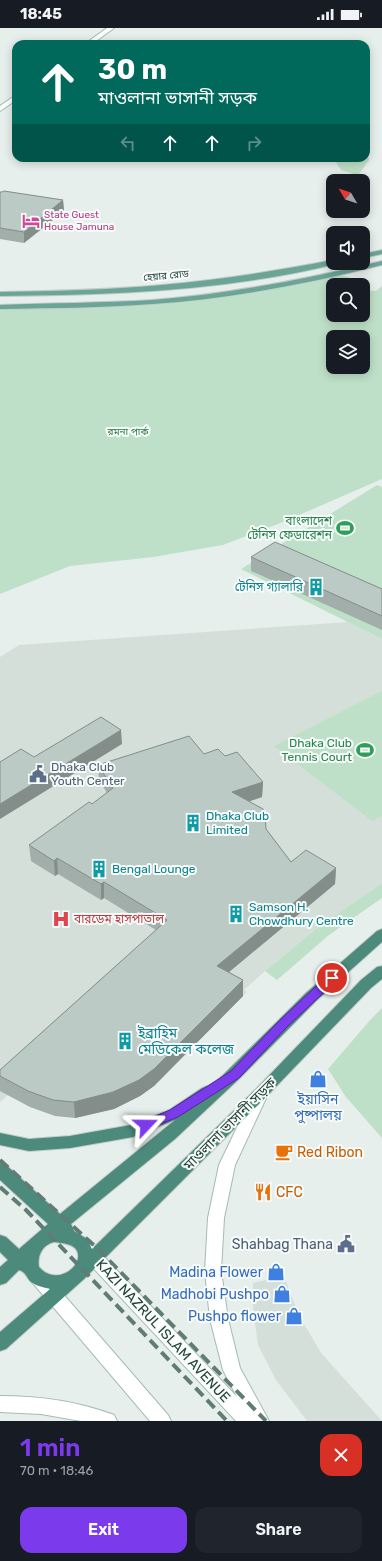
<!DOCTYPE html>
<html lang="en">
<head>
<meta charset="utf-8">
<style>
	:root { --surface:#171b24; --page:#20242c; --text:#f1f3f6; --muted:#9ea1a6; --accent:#7c3aed }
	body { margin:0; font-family:Rubik,"Noto Sans Bengali",sans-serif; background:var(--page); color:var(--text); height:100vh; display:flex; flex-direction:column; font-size:15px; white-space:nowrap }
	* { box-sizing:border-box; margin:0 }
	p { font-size:13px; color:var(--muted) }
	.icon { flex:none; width:22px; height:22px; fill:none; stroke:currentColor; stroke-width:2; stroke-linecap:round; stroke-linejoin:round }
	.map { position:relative; height:1393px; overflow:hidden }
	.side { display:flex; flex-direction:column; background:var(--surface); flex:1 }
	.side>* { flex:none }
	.hud { position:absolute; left:12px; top:12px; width:358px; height:122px; border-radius:12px; box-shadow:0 2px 10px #0003; background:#00695c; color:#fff; overflow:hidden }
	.needle { width:26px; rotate:309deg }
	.controls { position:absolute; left:326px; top:146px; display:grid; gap:8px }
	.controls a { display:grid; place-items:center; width:44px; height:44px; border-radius:8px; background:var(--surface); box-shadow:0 2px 10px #0003; font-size:20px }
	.pin { position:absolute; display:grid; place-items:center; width:34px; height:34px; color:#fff; margin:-17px; border:2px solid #fff; border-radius:50%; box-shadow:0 1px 4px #0007 }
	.me { position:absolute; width:44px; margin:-22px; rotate:67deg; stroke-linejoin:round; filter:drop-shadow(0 0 3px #0008) }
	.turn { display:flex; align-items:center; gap:14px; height:84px; padding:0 20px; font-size:18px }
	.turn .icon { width:52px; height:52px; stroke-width:2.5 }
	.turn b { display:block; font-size:28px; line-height:34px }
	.lanes { display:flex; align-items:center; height:38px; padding:0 20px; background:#0003; justify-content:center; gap:20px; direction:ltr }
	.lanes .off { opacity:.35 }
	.round { display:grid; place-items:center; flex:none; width:42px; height:42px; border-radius:12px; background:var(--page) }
	.summary { display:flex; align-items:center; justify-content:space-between; height:68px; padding:0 20px }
	h1 { font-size:24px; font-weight:600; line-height:30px; color:var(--accent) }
	.button { display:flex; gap:8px; margin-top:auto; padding:8px 20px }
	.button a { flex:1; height:46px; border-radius:12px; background:var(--accent); color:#fff; font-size:16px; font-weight:600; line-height:46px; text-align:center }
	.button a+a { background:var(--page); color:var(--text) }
	.status { display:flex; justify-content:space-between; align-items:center; height:28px; padding:0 20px; background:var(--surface); direction:ltr }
	.status svg { height:11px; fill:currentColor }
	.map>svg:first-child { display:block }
	.built { fill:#d4dfda }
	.green { fill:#bfe0c8; fill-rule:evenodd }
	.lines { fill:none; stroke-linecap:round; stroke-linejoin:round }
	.secondary-casing { stroke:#a4bbb3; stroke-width:2 }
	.primary-casing { stroke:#c2cac8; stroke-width:2 }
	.trunk-casing { stroke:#c2cac8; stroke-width:2 }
	.secondary { fill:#fff; fill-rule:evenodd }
	.primary { fill:#6aa596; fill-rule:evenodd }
	.trunk { fill:#4c8a7c; fill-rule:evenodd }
	.rail { stroke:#5f7d75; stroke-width:4; stroke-dasharray:11 5.5; stroke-linecap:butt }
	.wall { fill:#a1aea9 }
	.shaded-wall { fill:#838d89 }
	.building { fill:#bbcac4; stroke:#838d89 }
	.route { fill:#7c3aed; stroke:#51269a }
	.labels { text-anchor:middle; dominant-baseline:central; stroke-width:4; stroke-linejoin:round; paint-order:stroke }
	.far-hotel-label { font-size:10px; fill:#b23c85; stroke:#f7fbf9; text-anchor:start }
	.far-street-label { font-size:10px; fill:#24423a; stroke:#f7fbf9 }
	.far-park-label { font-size:10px; fill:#2d7a4b; stroke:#f7fbf9 }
	.leisure-label { font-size:12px; fill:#27864d; stroke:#f7fbf9; text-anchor:end }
	.culture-label { font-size:12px; fill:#0d838f; stroke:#f7fbf9; text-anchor:start }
	.service-label { font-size:12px; fill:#4e5e75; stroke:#f7fbf9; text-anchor:start }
	.health-label { font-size:12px; fill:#be3a42; stroke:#f7fbf9; text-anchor:start }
	.near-culture-label { font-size:14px; fill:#0d838f; stroke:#f7fbf9; text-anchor:start }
	.near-shop-label { font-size:14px; fill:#366cbe; stroke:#f7fbf9; text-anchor:end }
	.near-street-label { font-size:14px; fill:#24423a; stroke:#f7fbf9 }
	.near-food-label { font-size:14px; fill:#c56008; stroke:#f7fbf9; text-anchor:start }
	.near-service-label { font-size:14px; fill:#4e5e75; stroke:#f7fbf9; text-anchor:end }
</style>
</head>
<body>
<div class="status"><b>18:45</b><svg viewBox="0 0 49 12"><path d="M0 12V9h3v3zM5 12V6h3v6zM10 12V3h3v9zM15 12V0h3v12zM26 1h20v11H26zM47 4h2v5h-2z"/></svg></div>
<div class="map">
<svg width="382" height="1393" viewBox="0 0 382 1393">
	<rect width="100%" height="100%" fill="#e6efeb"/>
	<!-- built -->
	<path class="built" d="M348,594L382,611V855L317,900L265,943L244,962L247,964L154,1057L140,1068L30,1079L8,1067L0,1074V629L19,617Z
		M284,1248L299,1288L322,1326L382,1393H307L276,1352L258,1317L253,1280V1255Z"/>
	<!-- green -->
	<path class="green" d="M366,128L369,130V132L359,146L356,147L341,142L333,130H366Z
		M338,247L349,249L348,257H333V287H363V262L376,263L382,258V451L283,494L223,517L153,529L70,538L0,566V282L154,276L258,264ZM333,309H363V339H333Z
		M377,457L382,459V611L241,541Z
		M382,663V788L372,793L274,718Z
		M382,855V870L329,907L277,952L265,943L317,900Z
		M382,980V1110L346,1069L328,1041L371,991Z"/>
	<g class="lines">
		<!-- secondary casing -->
		<g class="secondary-casing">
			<path id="secondary" d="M107,0H114L92,16H85Z
				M16,67V72L0,83V78Z
				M259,1062L264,1064L267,1068L235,1137L224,1190L221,1243L228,1291L240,1340L269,1393H236L83,1229L81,1224L83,1219L89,1217L95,1219L237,1369L223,1342L210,1291L205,1243L208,1190L219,1137L254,1064Z
				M38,1242L44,1244L168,1387L171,1393H150L32,1254L30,1249L32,1244Z
				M0,1368C39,1368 77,1373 114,1387L117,1393H81L41,1386L0,1384Z"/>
		</g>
		<!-- primary casing -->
		<g class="primary-casing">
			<path id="primary" d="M382,222V226L363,230V226Z
				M333,232V235L336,236C226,263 112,267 0,268V264C54,263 108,262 161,257C219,252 276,243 333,232Z
				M382,233V237C306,256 230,271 152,276C101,280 51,280 0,281V277C51,275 101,275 152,272C230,266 306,251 382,233Z"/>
		</g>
		<!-- trunk casing -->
		<g class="trunk-casing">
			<path id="trunk" d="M382,901V914L316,973L240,1050L175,1111L71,1196L74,1203L87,1211L92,1221L256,1061L361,952L377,939L382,938V951L371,960L266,1069L84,1251L6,1321L0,1323V1304L50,1261C43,1259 36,1258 31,1254C26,1249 26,1244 19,1242L6,1255L0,1257V1239L8,1232L0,1224V1207L6,1209L19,1221L48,1196L0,1152V1135L6,1137L60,1186L175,1092L133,1109L70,1120L29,1123L0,1117V1105L29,1111L70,1108L131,1097L169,1082L202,1060L207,1058L211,1059L306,965L377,903ZM54,1214C61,1215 69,1215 75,1220C88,1234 58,1261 39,1239C37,1228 42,1217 54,1214Z"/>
		</g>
		<!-- secondary -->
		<use href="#secondary" class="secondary"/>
		<!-- primary -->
		<use href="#primary" class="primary"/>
		<!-- trunk -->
		<use href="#trunk" class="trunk"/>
		<!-- rail -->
		<path class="rail" d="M0,1132L98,1221L266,1393
			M0,1159L26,1182L227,1393"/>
	</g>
	<!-- wall -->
	<path class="wall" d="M0,164L63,172L64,183L24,215L0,211Z
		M251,529L382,561V602L251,543Z
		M204,726L225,728L263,754L262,769L250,773L266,801L291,834L336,840L335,856L229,944L243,952V968L154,1058L140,1068L114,1081L75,1090L55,1088L30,1079L0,1063V1042L156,902L104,870L101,872L58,846L55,848L31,833L29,817L92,776L107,765L99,752L98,737Z"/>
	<!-- shaded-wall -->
	<path class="shaded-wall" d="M63,172L64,183L24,215V204Z
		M121,702L122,716L0,791V776Z
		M263,754L262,769L232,779V764Z
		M57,830L58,846L55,848L54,833Z
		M336,840L335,856L217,954V938Z
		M104,854V870L101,872V856Z
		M243,952V968L154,1058L140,1068L114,1081L75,1090L74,1074Z"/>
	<!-- building -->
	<path class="building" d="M4,163L63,172L24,204L0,200V164H2Z
		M275,514L382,561V588L251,529Z
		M101,689L121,702L0,776V734L21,721L34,729Z
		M189,708L204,726L218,721L225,728L237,724L263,754L232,764L263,781L265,786L266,801L291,834L306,822L336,840L217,938L243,952L154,1041L139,1052L113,1064L74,1074L53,1072L28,1063L0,1048V1042L167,892L104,854L101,856L57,830L54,833L29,817L89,774L92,776L113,760L98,737Z"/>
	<!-- route -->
	<path class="route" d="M332,946L336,947L337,950L336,953L287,999L239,1050L178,1089L146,1102L142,1100L140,1097L142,1094L170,1082L231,1043L279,993L328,947Z"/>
	<!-- icons -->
	<defs>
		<g id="hotel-bare" transform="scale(1.38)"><path d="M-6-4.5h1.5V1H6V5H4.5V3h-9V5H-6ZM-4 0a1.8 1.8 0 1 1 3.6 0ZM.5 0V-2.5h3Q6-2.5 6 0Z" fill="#d1479c" stroke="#f7fbf9" stroke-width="2.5" paint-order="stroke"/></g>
		<g id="stadium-bare" transform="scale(1.38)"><path d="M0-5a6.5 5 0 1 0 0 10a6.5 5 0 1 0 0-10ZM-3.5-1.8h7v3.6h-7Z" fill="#2e9e5b" stroke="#f7fbf9" stroke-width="2.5" paint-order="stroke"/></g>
		<g id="building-bare" transform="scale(1.38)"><path d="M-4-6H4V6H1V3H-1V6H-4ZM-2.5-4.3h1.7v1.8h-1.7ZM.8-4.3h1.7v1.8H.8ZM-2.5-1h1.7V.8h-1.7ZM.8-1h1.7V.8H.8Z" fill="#0f9aa8" stroke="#f7fbf9" stroke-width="2.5" paint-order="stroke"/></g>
		<g id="civic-bare" transform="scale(1.38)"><path d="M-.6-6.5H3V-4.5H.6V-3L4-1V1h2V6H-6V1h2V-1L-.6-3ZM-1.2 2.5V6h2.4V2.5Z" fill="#5c6f8a" stroke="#f7fbf9" stroke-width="2.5" paint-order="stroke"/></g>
		<g id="hospital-bare" transform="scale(1.38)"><path d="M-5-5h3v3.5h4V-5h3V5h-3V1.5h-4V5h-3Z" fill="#e0444e" stroke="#f7fbf9" stroke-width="2.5" paint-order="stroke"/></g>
		<g id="shop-bare" transform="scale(1.38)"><path d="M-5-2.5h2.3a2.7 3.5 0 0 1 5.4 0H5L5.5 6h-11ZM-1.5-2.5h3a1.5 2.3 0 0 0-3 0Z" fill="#3f7fe0" stroke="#f7fbf9" stroke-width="2.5" paint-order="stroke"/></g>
		<g id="cafe-bare" transform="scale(1.38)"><path d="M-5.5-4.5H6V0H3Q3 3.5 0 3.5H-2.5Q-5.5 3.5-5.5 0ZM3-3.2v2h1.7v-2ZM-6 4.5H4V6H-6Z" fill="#e8710a" stroke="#f7fbf9" stroke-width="2.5" paint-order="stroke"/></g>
		<g id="restaurant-bare" transform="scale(1.38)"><path d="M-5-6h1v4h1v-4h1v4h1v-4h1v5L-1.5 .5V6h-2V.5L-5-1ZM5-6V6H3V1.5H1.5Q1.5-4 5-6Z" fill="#e8710a" stroke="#f7fbf9" stroke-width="2.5" paint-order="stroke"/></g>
	</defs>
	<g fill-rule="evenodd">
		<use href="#hotel-bare" x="31" y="193"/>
		<use href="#stadium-bare" x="345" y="500"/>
		<use href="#building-bare" x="316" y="559"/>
		<use href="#stadium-bare" x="365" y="722"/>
		<use href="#civic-bare" x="38" y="746"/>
		<use href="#building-bare" x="193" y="795"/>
		<use href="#building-bare" x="99" y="841"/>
		<use href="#building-bare" x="236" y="886"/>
		<use href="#hospital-bare" x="61" y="891"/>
		<use href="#building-bare" x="125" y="1013"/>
		<use href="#shop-bare" x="318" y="1051"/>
		<use href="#cafe-bare" x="284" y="1124"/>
		<use href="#restaurant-bare" x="263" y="1164"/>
		<use href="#civic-bare" x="346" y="1216"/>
		<use href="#shop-bare" x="276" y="1244"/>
		<use href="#shop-bare" x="282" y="1266"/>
		<use href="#shop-bare" x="294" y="1288"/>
	</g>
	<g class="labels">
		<!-- far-hotel labels -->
		<g class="far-hotel-label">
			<text x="44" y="187">State Guest<tspan x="44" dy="12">House Jamuna</tspan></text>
		</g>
		<!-- far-street labels -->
		<g class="far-street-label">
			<text transform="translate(166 248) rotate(-5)">হেয়ার রোড</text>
		</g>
		<!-- far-park labels -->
		<g class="far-park-label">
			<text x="128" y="404">রমনা পার্ক</text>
		</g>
		<!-- leisure labels -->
		<g class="leisure-label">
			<text x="332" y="493">বাংলাদেশ<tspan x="332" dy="14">টেনিস ফেডারেশন</tspan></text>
			<text x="352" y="715">Dhaka Club<tspan x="352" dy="14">Tennis Court</tspan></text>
		</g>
		<!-- culture labels -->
		<g class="culture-label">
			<text x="303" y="559" text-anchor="end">টেনিস গ্যালারি</text>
			<text x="206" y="788">Dhaka Club<tspan x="206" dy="14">Limited</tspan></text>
			<text x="112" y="841">Bengal Lounge</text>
			<text x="249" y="879">Samson H.<tspan x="249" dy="14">Chowdhury Centre</tspan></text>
		</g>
		<!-- service labels -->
		<g class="service-label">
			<text x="51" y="739">Dhaka Club<tspan x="51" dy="14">Youth Center</tspan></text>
		</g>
		<!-- health labels -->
		<g class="health-label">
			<text x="74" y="891">বারডেম হাসপাতাল</text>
		</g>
		<!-- near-culture labels -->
		<g class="near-culture-label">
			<text x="138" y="1005">ইব্রাহিম<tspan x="138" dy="16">মেডিকেল কলেজ</tspan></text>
		</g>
		<!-- near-shop labels -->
		<g class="near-shop-label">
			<text x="318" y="1071" text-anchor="middle">ইয়াসিন<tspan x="318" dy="16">পুষ্পালয়</tspan></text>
			<text x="263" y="1244">Madina Flower</text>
			<text x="269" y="1266">Madhobi Pushpo</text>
			<text x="281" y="1288">Pushpo flower</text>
		</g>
		<!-- near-street labels -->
		<g class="near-street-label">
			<text transform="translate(230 1096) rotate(-45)">মাওলানা ভাসানী সড়ক</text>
			<text transform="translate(163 1303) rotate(47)">KAZI NAZRUL ISLAM AVENUE</text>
		</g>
		<!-- near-food labels -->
		<g class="near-food-label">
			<text x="297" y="1124">Red Ribon</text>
			<text x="276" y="1164">CFC</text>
		</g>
		<!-- near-service labels -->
		<g class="near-service-label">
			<text x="333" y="1216">Shahbag Thana</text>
		</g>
	</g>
</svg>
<div class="controls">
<a><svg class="needle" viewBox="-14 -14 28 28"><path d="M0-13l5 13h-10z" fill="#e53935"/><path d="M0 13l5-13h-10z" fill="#9ea1a6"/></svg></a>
<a><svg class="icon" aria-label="sound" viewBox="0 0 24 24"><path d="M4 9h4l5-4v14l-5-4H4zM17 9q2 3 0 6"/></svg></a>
<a><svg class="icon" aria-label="search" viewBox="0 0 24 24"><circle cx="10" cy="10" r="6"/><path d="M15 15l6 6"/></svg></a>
<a><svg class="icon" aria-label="layers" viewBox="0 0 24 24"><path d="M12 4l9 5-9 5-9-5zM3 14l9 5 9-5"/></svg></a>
</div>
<div class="pin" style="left:332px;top:950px;background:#d93025"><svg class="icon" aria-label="arrive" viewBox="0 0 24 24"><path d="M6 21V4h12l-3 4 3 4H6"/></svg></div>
<svg class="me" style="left:146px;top:1097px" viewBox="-20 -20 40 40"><path d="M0-17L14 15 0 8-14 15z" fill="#7c3aed" stroke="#fff" stroke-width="4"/></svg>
<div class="hud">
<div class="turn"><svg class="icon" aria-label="ahead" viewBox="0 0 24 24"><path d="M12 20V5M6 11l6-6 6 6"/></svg><div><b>30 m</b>মাওলানা ভাসানী সড়ক</div></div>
<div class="lanes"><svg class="icon off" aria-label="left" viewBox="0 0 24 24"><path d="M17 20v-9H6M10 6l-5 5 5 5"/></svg><svg class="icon" aria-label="ahead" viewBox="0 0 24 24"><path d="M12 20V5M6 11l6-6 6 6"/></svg><svg class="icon" aria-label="ahead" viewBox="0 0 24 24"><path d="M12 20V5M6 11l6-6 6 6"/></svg><svg class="icon off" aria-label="right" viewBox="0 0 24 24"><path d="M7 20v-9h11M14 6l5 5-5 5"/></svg></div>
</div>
</div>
<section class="side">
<div class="summary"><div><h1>1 min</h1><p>70 m · 18:46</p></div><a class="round" style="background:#d93025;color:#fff"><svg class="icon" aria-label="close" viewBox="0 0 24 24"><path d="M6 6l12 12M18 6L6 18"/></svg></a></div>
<div class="button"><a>Exit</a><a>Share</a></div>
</section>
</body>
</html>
